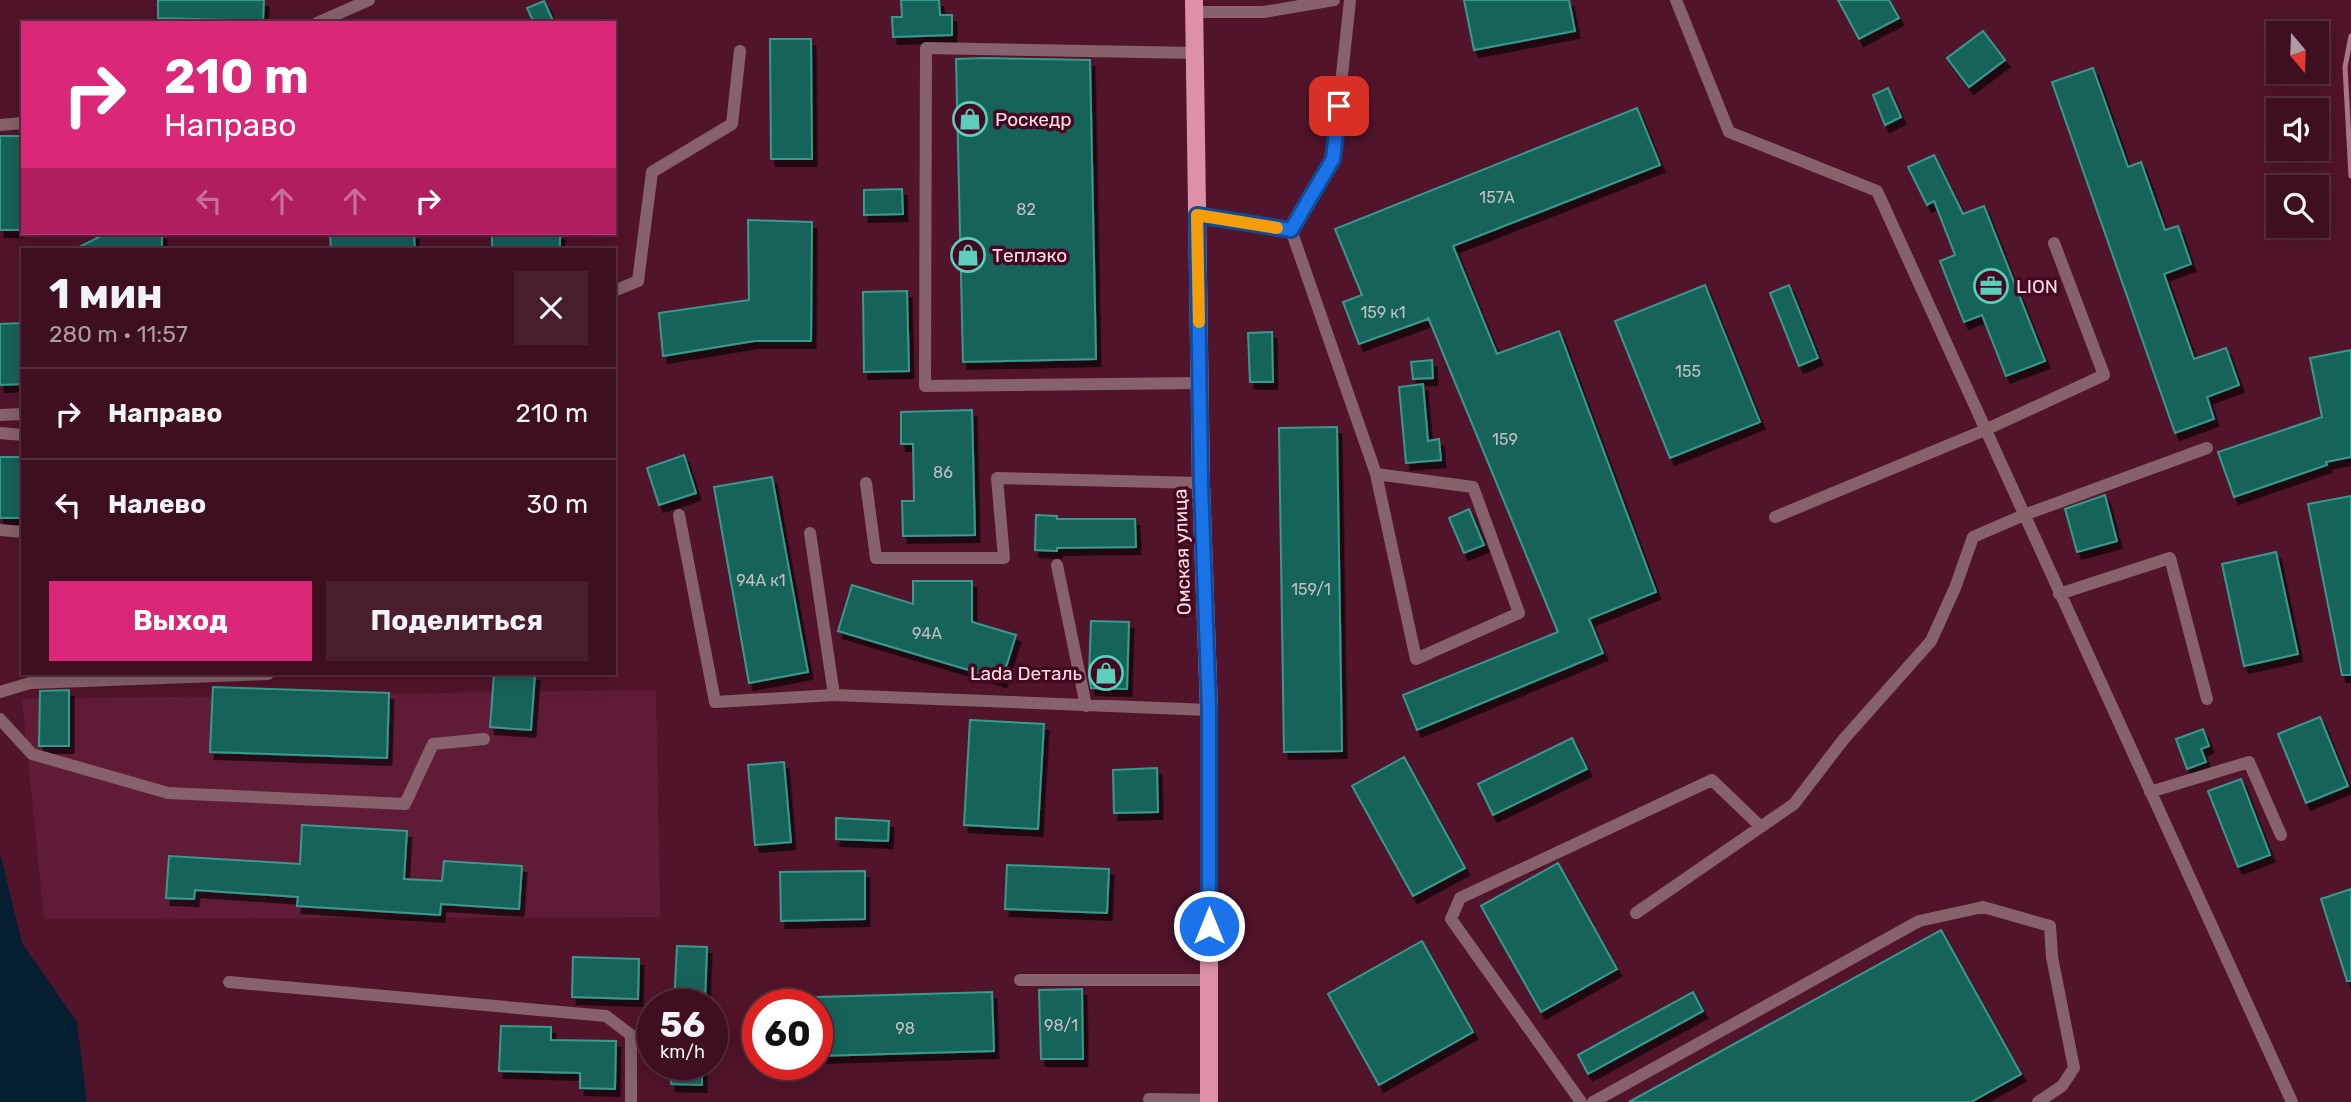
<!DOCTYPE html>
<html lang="ru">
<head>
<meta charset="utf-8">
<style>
	:root { --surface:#3d0f20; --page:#481d2d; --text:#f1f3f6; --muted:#ad9ca5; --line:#562f3e; --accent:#db2777 }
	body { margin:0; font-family:Rubik,sans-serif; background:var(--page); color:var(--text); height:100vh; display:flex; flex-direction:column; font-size:26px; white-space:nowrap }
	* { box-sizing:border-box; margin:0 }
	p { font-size:23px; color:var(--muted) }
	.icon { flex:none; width:38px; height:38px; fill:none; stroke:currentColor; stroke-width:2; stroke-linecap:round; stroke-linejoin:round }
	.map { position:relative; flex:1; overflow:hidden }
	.side { position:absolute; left:21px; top:248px; width:595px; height:427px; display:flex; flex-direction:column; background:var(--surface); border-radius:0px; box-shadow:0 4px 18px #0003,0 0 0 2px var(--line) }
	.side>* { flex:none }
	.top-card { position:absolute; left:21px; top:21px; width:595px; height:214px; border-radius:0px; box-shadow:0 4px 18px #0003,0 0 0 2px var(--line); background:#db2777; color:#fff; overflow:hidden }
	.needle { width:46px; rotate:161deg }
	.controls { position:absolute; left:2266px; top:21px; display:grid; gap:14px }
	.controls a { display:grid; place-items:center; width:63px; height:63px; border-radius:0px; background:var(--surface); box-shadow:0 4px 18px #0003,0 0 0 2px var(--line); font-size:35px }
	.speed { position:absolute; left:637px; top:989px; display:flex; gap:14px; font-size:35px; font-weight:700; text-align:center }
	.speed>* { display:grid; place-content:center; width:91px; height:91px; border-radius:50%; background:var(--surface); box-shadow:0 4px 18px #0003,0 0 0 2px var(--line); line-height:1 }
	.speed small { font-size:18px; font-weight:400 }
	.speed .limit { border:10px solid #d22; background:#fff; color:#111 }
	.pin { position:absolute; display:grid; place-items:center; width:60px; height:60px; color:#fff; margin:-30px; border-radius:14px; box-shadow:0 4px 10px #0006 }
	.me { position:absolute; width:77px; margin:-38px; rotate:0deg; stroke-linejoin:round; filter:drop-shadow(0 0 5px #0008) }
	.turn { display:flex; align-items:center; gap:24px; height:147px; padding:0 28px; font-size:32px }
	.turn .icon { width:91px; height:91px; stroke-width:2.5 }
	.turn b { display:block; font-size:49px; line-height:60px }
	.lanes { display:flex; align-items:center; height:66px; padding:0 28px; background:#0003; justify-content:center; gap:35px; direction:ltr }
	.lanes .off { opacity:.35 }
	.round { display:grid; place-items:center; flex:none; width:74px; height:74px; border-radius:0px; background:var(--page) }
	.headline { display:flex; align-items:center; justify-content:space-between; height:119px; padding:0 28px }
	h1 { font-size:42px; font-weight:700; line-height:52px }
	.action { display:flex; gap:14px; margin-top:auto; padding:14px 28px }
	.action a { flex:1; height:80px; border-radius:0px; background:var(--accent); color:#fff; font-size:28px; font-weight:700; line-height:80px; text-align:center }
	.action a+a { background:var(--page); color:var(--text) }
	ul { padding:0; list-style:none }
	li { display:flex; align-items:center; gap:21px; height:91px; padding:0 28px; border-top:2px solid var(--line) }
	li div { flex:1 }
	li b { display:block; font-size:26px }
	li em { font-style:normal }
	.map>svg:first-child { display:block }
	.built { fill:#601c36 }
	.water { fill:#051f30 }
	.building { fill:#16645a; stroke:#399a8c; stroke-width:2; filter:url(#shadow) }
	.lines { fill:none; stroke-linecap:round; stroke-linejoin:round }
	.lane { stroke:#87616b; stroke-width:12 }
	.primary { stroke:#de91a6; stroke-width:18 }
	.rail { stroke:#a77988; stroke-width:5 }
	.route-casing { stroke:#114b97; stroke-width:18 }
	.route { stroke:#1a73e8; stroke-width:12 }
	.slow { stroke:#f59e0b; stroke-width:12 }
	.labels { text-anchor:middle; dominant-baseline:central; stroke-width:7; stroke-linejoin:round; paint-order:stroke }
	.number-label { font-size:16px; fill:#c5c0c3 }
	.poi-label { font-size:19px; fill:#ffdfe6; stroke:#450821; text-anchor:start }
	.street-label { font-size:19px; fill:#ffdfe6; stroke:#450821 }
</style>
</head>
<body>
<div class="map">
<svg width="2351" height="1102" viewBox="0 0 2351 1102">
	<defs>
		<filter id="shadow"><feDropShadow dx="4.5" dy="7" stdDeviation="0" flood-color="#0009"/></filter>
	</defs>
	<rect width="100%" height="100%" fill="#51142b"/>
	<!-- built -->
	<path class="built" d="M656,690L660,917L44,919L22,699Z"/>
	<!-- water -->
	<path class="water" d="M0,853L22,943L77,1022L87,1102H0Z"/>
	<!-- building -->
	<path class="building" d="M158,0H264L263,21L158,18Z
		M901,0H939L940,15H952V35L893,37L892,17H902Z
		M1464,0H1569L1575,31L1474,50Z
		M1838,0H1889L1899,18L1859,39Z
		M544,1L554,23H534L527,8Z
		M1983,31L2005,60L1969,87L1947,58Z
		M770,39H811L812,159H771Z
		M985,58L1090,60L1096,359L963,362L956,59Z
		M2093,68L2128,167L2141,162L2165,230L2178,226L2191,264L2164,274L2194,359L2226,348L2239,385L2207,397L2214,419L2175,433L2052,82Z
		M1888,88L1901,117L1885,125L1873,95Z
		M1637,108L1660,165L1453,246L1497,354L1559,331L1656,592L1589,619L1603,653L1417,730L1403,695L1558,632L1428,317V319L1359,344L1343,302L1362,295L1335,229Z
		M0,136H20V230H0Z
		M1934,155L1963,214L1984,206L2045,361L2006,376L1982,315L1964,322L1940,261L1955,255L1934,201L1927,205L1908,167Z
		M902,189L903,214L864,215V190Z
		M748,220L812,222L811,341H754L663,356L659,313L749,300Z
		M107,233H162V250H73Z
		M330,233H414L415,250H331Z
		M492,233H560V250H492Z
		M1705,285L1760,422L1670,458L1615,321Z
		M1789,285L1818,358L1799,366L1770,293Z
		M907,291L909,371L864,372L863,292Z
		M23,323V384L0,385V324Z
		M1272,332L1273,382H1250L1248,333Z
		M2351,350V457L2326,462L2327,465L2234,497L2218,452L2322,417L2310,358Z
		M1432,360L1433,378L1413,379L1411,362Z
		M1423,384L1428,441L1439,439L1441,460L1406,463L1399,387Z
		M972,410L975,535L903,536L902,501H914L913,444H901V412Z
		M1337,427L1342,751L1284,752L1279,428Z
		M684,455L696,493L659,505L647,468Z
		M0,457H22L23,518H0Z
		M772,477L808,672L749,683L714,487Z
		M2105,495L2117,541L2077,552L2065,509Z
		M2351,496V675H2342L2308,504Z
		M1469,509L1484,545L1464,553L1449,518Z
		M1036,515L1057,516V519H1135L1136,547L1057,548V551L1035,550Z
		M2276,552L2298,654L2244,666L2222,564Z
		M913,581H972V622L1016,635L1002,680L838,631L852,585L913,604Z
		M1091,621L1129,622L1127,689L1091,688L1089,677Z
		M494,674H535L531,730L490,727Z
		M213,687L389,693L387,758L210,752Z
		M69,690V746H39L40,691Z
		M2320,717L2348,786L2306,803L2278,734Z
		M970,720L1044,724L1038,829L964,825Z
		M2203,729L2209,746L2201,749L2206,762L2187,769L2176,739Z
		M1572,738L1587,769L1493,815L1478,784Z
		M1404,757L1465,868L1413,896L1352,786Z
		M784,762L791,842L755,845L748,765Z
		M1157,768L1158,812L1114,813L1113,770Z
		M2241,779L2270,855L2238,867L2208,791Z
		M836,818L889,821L888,841L836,839Z
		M302,825L407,831L404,879L442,881L444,861L522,866L519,909L441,904L440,915L297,906L298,897L195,890L194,899L166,898L169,856L300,864Z
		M1558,863L1617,969L1541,1012L1481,906Z
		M1007,865L1109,869L1107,913L1005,909Z
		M865,871V919L781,921L780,872Z
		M2351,889V981H2347L2321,899Z
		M1941,930L2021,1074L1971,1102H1629Z
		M1422,941L1473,1032L1379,1085L1328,994Z
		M677,946L707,947L705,1004H674Z
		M573,957L639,959L638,999L572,997Z
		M1082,989L1083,1059H1041L1039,990Z
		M992,992L994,1051L817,1056V997Z
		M1693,992L1703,1011L1588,1074L1578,1055Z
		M501,1026L551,1027V1040L616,1041L615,1089L580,1088V1073L499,1071Z
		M672,1064H702V1085L671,1084Z"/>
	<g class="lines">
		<!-- lane -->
		<path class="lane" d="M1676,0L1729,132L1877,191L2292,1102
			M1195,12H1264L1334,0
			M317,23L369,0
			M1196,53L926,48L925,386L1200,383
			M0,125L23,123
			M1197,215L1291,230L1376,474L1473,487L1519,613L1416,659L1376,474
			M1291,230L1333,159L1350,0
			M614,291L638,281L652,172L732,124L740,51
			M0,415L23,414
			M0,433L23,435
			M866,483L876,558H1004L997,478L1201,483
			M679,515L715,702L834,695
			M1775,517L1985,430L2104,375L2054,243
			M0,530L23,532
			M810,533L834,695L1209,710
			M1057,565L1086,706
			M2059,594L2170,558L2207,699
			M0,692L30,683L268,674
			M0,719L32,754L168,793L405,804L433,744L484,739
			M2150,792L2249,762L2281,835
			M1636,913L1794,804L1843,740L1931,641L1955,588L1973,537L2024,515L2207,448
			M1020,980H1209
			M229,982L606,1016L631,1035V1102
			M1149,1099L1209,1100
			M1581,1102L1451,919L1460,898L1712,780L1761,827
			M1593,1102L1919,921L1983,907L2050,926L2052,957L2074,1068L2062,1086L2038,1102"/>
		<!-- primary -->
		<path class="primary" d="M1194,0L1201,483L1209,710V1102"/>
		<!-- rail -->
		<path class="rail" d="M2351,36L2345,67L2351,176"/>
	</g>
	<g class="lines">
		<!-- route casing -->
		<g class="route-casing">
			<path id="route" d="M1209,926V710L1201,483L1197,215L1291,230L1333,159L1339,106"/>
		</g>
		<!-- route -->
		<use href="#route" class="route"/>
		<!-- slow -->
		<path class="slow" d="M1199,322L1197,215L1277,228"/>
	</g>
	<!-- icons -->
	<defs>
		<g id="shop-ring" transform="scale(1.75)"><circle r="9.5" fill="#450821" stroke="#5bcebc" stroke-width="1.5"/><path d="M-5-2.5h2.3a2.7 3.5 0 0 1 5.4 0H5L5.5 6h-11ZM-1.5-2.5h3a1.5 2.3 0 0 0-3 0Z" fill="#5bcebc"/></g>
		<g id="office-ring" transform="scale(1.75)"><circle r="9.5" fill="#450821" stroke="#5bcebc" stroke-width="1.5"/><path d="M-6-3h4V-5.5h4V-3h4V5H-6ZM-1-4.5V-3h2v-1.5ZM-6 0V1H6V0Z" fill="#5bcebc"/></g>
	</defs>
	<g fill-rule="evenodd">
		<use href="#shop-ring" x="970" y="119"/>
		<use href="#shop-ring" x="968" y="255"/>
		<use href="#office-ring" x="1991" y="286"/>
		<use href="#shop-ring" x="1106" y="673"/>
	</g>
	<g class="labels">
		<!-- number labels -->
		<g class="number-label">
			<text x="1497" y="197">157А</text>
			<text x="1026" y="209">82</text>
			<text x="1383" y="312">159 к1</text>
			<text x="1688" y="371">155</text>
			<text x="1505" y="439">159</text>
			<text x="943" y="472">86</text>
			<text x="761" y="580">94А к1</text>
			<text x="1311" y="589">159/1</text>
			<text x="927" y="633">94А</text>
			<text x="1061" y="1025">98/1</text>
			<text x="905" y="1028">98</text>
		</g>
		<!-- poi labels -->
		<g class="poi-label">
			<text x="995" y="119">Роскедр</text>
			<text x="992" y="255">Теплэко</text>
			<text x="2016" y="286">LION</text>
			<text x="1082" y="673" text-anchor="end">Lada Dеталь</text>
		</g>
		<!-- street labels -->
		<g class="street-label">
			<text transform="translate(1182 552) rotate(-92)">Омская улица</text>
		</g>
	</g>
</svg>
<div class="controls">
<a><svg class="needle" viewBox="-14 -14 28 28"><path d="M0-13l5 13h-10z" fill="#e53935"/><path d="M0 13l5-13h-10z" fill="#ad9ca5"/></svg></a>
<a><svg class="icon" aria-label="sound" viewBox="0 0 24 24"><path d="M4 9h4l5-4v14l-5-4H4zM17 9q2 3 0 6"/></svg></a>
<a><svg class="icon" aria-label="search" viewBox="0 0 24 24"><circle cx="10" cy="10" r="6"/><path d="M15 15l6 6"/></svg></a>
</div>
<div class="speed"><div>56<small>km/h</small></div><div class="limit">60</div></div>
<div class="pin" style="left:1339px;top:106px;background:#d93025"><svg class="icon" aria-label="arrive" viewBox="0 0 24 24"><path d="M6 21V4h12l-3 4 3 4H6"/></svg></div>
<svg class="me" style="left:1209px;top:926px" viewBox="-20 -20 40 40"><circle r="17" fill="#1a73e8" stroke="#fff" stroke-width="3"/><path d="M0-11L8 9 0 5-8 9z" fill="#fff"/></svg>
<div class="top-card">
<div class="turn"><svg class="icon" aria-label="right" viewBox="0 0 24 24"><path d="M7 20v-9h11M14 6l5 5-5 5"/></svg><div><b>210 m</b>Направо</div></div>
<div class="lanes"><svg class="icon off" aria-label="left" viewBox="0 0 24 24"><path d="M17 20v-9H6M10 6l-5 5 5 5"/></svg><svg class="icon off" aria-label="ahead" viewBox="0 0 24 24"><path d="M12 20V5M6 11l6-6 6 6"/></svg><svg class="icon off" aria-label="ahead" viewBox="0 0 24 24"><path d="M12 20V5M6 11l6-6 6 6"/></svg><svg class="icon" aria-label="right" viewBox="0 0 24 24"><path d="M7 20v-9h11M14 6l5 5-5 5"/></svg></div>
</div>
<section class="side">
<div class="headline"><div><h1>1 мин</h1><p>280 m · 11:57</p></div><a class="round"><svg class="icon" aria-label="close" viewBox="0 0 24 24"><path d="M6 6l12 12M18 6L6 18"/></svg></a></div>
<ul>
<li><svg class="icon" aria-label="right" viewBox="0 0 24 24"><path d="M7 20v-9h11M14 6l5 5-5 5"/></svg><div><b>Направо</b></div><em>210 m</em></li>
<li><svg class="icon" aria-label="left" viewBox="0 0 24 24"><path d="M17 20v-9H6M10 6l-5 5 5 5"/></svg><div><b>Налево</b></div><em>30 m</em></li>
</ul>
<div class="action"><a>Выход</a><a>Поделиться</a></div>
</section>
</div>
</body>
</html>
